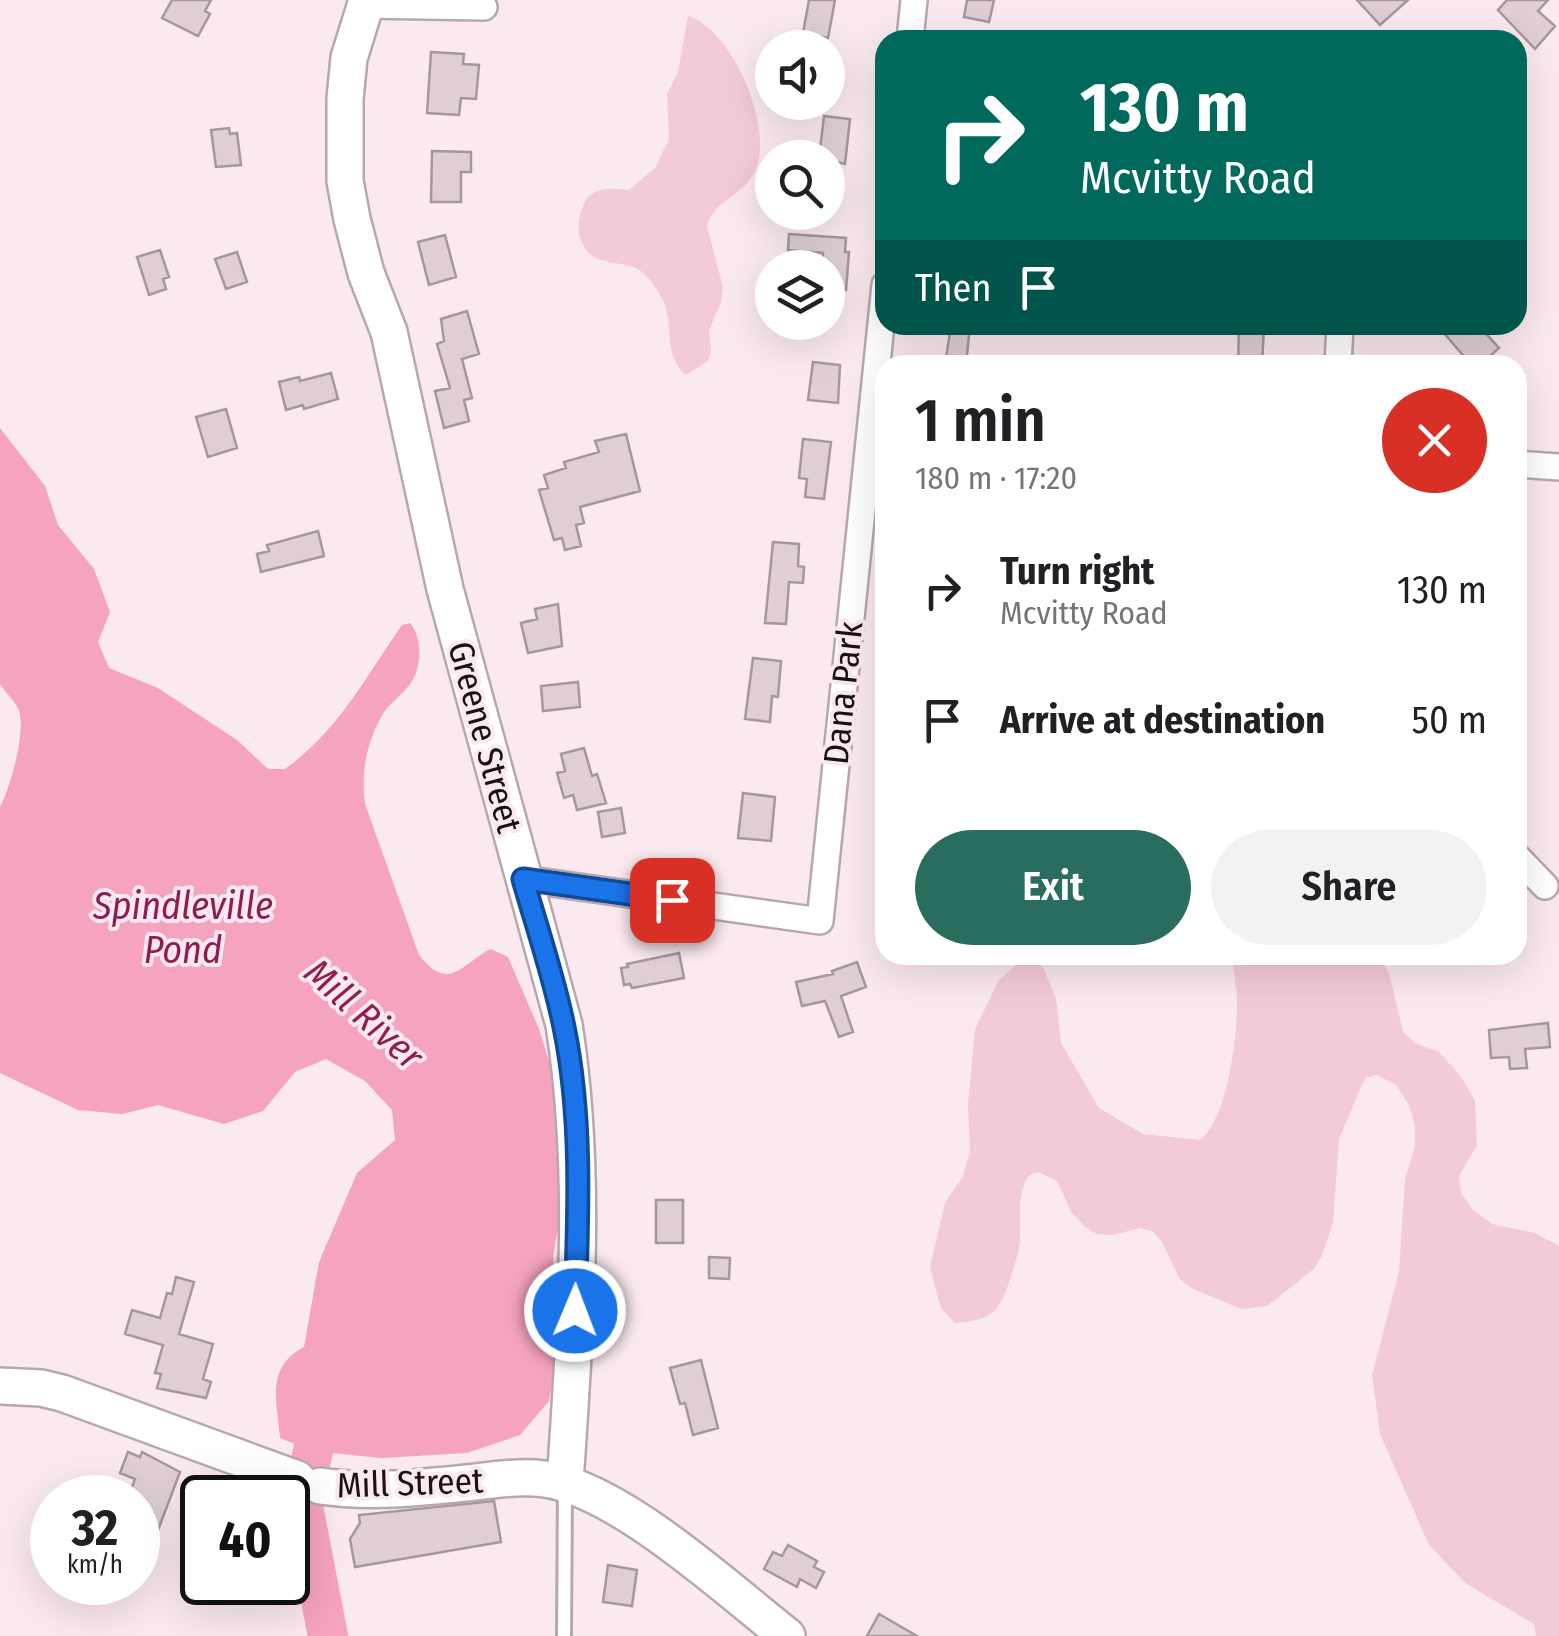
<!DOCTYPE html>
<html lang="en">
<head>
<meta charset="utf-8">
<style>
	:root { --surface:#fff; --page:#f2f2f2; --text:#202124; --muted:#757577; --accent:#296d5f }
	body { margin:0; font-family:"Fira Sans Condensed",sans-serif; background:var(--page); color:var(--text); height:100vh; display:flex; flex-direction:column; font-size:38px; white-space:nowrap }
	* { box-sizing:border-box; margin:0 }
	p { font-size:32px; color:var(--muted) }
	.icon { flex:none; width:55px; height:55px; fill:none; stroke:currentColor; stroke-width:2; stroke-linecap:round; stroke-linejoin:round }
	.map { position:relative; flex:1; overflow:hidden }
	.drawer { position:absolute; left:875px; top:355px; width:652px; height:610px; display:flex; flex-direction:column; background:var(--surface); border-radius:30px; box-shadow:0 10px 40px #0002 }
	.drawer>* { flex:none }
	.hud { position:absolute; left:875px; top:30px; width:652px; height:305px; border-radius:30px; box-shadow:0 10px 40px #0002; background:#00695c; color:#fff; overflow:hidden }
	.buttons { position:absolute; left:755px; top:30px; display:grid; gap:20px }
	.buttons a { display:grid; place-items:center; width:90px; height:90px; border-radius:50%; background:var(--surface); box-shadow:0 10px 40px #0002; font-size:50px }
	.speed { position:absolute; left:30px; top:1475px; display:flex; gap:20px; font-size:50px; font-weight:700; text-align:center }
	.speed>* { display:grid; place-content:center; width:130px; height:130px; border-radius:50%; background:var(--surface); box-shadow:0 10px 40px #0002; line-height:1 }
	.speed small { font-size:25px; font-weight:400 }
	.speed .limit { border:5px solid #111; border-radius:15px; background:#fff; color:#111 }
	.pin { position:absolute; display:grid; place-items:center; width:85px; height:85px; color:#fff; margin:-42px; border-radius:20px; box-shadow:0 5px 15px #0006 }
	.me { position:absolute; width:110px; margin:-55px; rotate:1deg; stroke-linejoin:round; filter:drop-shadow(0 0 8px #0008) }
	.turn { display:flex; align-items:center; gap:35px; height:210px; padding:0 40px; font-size:45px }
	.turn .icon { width:130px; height:130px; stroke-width:2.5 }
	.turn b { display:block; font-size:70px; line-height:85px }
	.then { display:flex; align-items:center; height:95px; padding:0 40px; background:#0003; gap:20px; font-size:38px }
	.round { display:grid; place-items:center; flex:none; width:105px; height:105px; border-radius:52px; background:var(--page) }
	.overview { display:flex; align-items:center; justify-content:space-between; height:170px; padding:0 40px }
	h1 { font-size:60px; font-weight:600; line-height:75px }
	.cta { display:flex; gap:20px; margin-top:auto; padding:20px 40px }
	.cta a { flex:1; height:115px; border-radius:60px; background:var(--accent); color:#fff; font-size:40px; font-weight:600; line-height:115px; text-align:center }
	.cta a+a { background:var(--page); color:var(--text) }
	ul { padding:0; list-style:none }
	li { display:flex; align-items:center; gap:30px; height:130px; padding:0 40px }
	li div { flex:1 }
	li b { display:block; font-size:38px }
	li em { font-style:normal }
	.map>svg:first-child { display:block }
	.green { fill:#f3cad7 }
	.water { fill:#f5a3bf }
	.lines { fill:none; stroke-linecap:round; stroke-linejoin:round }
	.river { stroke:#f5a3bf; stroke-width:40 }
	.building { fill:#dfcfd4; stroke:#a6979c; stroke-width:2.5 }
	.lane-casing { stroke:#b8a8ad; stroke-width:18 }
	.street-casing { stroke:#b8a8ad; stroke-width:30 }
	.secondary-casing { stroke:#b8a8ad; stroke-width:40 }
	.lane { stroke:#fff; stroke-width:12 }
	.street { stroke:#fff; stroke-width:25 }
	.secondary { stroke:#fff; stroke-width:35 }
	.route-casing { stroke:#114b97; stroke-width:25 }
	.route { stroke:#1a73e8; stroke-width:18 }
	.labels { text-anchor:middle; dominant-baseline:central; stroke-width:8; stroke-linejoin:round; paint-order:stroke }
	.street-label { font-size:35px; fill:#171214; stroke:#fae9ee }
	.water-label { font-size:38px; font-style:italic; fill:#911b53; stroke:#fae9ee }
</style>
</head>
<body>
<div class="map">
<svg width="1559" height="1636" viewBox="0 0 1559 1636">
	<rect width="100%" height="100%" fill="#fae9ee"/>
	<!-- green -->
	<path class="green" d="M688,16C733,29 778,134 753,175C740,197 713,202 707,226L723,287L721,302L709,331L711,351L708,361L686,375C661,355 676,322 661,297C656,287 647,274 636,268C625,263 610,264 598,259C577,249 575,225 583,206C592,185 610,189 629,190L655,168L669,139L667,94L678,72Z
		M1232,955H1378L1389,973L1403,1032L1415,1043L1439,1052L1462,1078L1475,1101L1477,1145L1459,1176L1461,1193L1473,1210L1492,1224L1535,1233L1559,1246V1636H1536L1534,1624L1465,1583L1429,1545L1380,1434L1372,1375L1399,1272L1405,1179L1415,1147V1125L1409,1105L1396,1085L1377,1075L1365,1078L1339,1139L1333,1223L1322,1255L1315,1268L1267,1306L1241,1309L1191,1288L1179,1278L1162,1242L1153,1232L1141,1228L1112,1235L1097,1234L1086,1228L1072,1213L1057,1181L1039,1172L1029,1175C1016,1195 1021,1217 1020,1238C1020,1249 1016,1260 1013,1270C1001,1308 997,1320 955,1323L941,1308L930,1267L945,1203L963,1176L970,1152L968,1105L975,1029L999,980L1021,961L1033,958L1044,969L1056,999L1061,1043L1099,1108L1143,1134L1200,1140C1228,1118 1237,1038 1237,1003C1237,987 1233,971 1232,955Z"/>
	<!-- water -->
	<path class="water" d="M0,428L45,486L58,525L94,569L110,612L98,642L109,668L158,688L237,740L268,769H285C339,730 365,678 402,625L410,623C424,639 422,674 406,689C396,700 387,705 380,719C366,746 361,773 365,804L419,955C450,995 464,961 491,949L508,957L539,1029L564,1110L561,1213L553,1256L556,1359L549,1401L520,1435L467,1453L381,1458L313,1451L280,1438C277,1400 265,1368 304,1347L319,1262L357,1173L395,1140L392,1110L365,1081L326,1059L295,1072L263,1111L224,1124L158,1105L122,1114L78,1110L0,1073V807C10,788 26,733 19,711C16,702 5,692 0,684Z"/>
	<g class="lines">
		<!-- river -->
		<path class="river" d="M324,1401L302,1501L328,1636"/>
	</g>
	<!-- building -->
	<path class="building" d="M172,0H211L205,11L210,14L198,36L162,18Z
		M809,0H835L828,38L803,33Z
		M967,0H994L989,22L964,17Z
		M1357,0H1408L1380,25Z
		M1507,0H1548L1538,11L1555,26L1535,49L1498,10Z
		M431,52L464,54L463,64L479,65L476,99L461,98L459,115L427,113Z
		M824,116L850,119L845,164L819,158Z
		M229,128L230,134L237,133L241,165L216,167L211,130Z
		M432,151L471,152V172H461V202H431Z
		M789,234L846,238L845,252H849L846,290L828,288V268H822L823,253L788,250Z
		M445,235L456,277L429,285L418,242Z
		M160,250L169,277L163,279L166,289L149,295L137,257Z
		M237,252L247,282L226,289L215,259Z
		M467,311L479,354L462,359L472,398L464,400L469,421L444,428L435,391L450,388L437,344L444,341L441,319Z
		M951,325H970L966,365H945Z
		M1239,325L1264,326L1262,365H1238Z
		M1437,325H1478L1499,348L1480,365H1475L1469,358L1467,360Z
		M813,362L840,365L838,403L808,400Z
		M331,373L338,399L304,409L303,405L286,410L279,382L299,377L300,381Z
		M226,409L237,448L208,457L196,417Z
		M626,434L640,491L580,507L584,523L576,525L581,546L565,550L562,538L554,540L539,490L548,488L544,475L566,468L564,462L599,452L595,441Z
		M803,439L831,442L824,499L805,497L807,479L799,478Z
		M318,531L324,556L261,572L257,554L269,551L267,545Z
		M773,542L799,544L798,566L804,567L803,583L789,582L786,624L765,623Z
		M558,604L562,646L528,653L521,623L537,619L535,609Z
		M753,658L781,661L778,697L772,696L770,722L745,719Z
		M578,682L580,707L543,711L541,686Z
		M584,748L592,776L597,774L606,803L577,810L573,795L564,798L557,773L565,771L561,754Z
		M743,793L775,797L771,841L738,838Z
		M621,808L625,833L602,837L598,812Z
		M679,953L684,978L632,988L630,984L624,985L621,968L628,967L627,964Z
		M857,962L866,987L841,996L853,1032L839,1037L825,1001L802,1006L796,982L833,974L832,971Z
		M1548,1023L1550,1047L1525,1049L1527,1068L1510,1069L1509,1057L1491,1058L1489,1030Z
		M656,1200H683V1243H656Z
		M709,1257L730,1258L729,1279L709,1278Z
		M176,1277L194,1282L179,1334L213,1344L203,1379L211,1382L206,1398L157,1388L161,1374L155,1373L163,1345L125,1334L132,1310L160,1318L167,1293L172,1294Z
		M701,1360L718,1428L693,1435L685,1403L680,1404L670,1368Z
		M128,1452L140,1457L142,1452L180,1472L138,1583V1498H128L135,1479L120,1473Z
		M494,1501L501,1542L355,1567L350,1539L360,1523L359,1515Z
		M788,1545L817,1561L814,1567L824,1572L816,1588L800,1579L797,1587L764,1569L773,1552L782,1556Z
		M608,1565L637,1570L632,1606L603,1602Z
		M879,1614L917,1636H867Z"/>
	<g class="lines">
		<!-- lane casing -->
		<g class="lane-casing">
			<path id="lane" d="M564,1636L565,1486"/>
		</g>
		<!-- street casing -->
		<g class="street-casing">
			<path id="street" d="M365,5L484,7
				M910,40L914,0
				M1338,365L1340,325
				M1518,464L1559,467
				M1518,858L1545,886
				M523,879L820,921L885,285"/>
		</g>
		<!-- secondary casing -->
		<g class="secondary-casing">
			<path id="secondary" d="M367,0L349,58L345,99V181L352,219L366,273L389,332L445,589L564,1025C588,1176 575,1331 565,1483
				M0,1386L41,1388L62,1393L297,1479
				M320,1486C369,1493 417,1488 466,1483C489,1481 513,1476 535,1478C611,1481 727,1589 787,1636"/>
		</g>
		<!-- lane -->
		<use href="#lane" class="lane"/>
		<!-- street -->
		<use href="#street" class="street"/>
		<!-- secondary -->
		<use href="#secondary" class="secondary"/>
	</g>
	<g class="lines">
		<!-- route casing -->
		<g class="route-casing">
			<path id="route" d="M575,1311C578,1217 583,1119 564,1027C554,977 537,928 523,879L672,900"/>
		</g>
		<!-- route -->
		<use href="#route" class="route"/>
	</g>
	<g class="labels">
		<!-- street labels -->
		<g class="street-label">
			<text transform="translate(843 693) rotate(-84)">Dana Park</text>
			<text transform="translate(485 737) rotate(75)">Greene Street</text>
			<text transform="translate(410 1483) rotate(-2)">Mill Street</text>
		</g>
		<!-- water labels -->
		<g class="water-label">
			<text x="183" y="906">Spindleville<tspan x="183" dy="44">Pond</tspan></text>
			<text transform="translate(364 1014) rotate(42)">Mill River</text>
		</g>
	</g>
</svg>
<div class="buttons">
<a><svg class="icon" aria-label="sound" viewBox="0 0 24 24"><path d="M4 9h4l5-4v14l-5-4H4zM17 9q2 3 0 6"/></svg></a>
<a><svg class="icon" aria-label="search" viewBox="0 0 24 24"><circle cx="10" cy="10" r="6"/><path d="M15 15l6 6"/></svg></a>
<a><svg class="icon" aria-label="layers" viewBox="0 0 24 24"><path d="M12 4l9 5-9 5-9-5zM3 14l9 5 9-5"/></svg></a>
</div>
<div class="speed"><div>32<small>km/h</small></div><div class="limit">40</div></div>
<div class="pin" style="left:672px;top:900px;background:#d93025"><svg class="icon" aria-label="arrive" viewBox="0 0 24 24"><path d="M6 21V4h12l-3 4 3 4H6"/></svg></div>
<svg class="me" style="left:575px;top:1311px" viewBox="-20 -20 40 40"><circle r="17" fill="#1a73e8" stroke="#fff" stroke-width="3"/><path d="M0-11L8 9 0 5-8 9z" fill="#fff"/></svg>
<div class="hud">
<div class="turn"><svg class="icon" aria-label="right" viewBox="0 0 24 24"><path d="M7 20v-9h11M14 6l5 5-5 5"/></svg><div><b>130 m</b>Mcvitty Road</div></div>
<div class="then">Then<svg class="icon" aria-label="arrive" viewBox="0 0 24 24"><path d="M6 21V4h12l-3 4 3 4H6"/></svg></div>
</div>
<section class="drawer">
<div class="overview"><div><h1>1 min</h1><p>180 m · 17:20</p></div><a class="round" style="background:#d93025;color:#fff"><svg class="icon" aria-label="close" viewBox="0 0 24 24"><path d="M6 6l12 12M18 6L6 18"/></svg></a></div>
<ul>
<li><svg class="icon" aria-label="right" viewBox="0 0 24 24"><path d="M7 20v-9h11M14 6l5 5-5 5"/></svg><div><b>Turn right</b><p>Mcvitty Road</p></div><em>130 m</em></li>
<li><svg class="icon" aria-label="arrive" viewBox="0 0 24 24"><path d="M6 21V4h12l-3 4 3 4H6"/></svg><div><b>Arrive at destination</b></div><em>50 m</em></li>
</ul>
<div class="cta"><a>Exit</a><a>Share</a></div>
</section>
</div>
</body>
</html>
